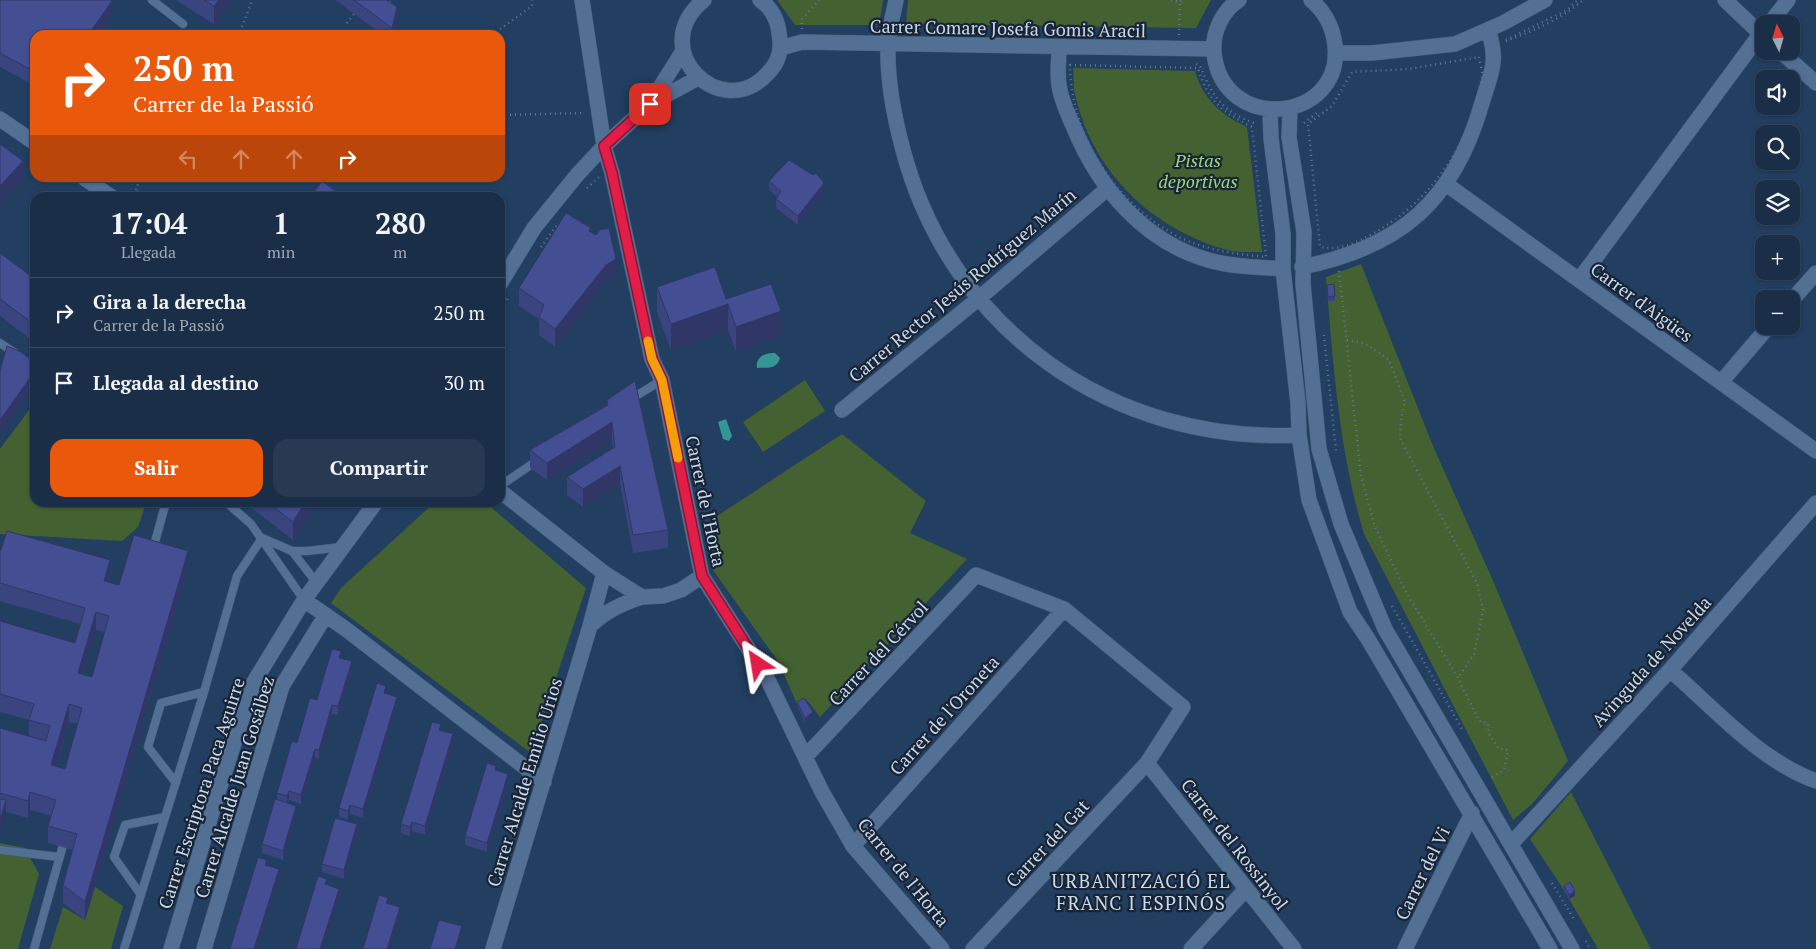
<!DOCTYPE html>
<html lang="es">
<head>
<meta charset="utf-8">
<style>
	:root { --surface:#1a2e48; --page:#273a52; --text:#f1f3f6; --muted:#9fa8b4; --line:#384a60; --accent:#ea580c }
	body { margin:0; font-family:"PT Serif",serif; background:var(--page); color:var(--text); height:100vh; display:flex; flex-direction:column; font-size:19px; white-space:nowrap }
	* { box-sizing:border-box; margin:0 }
	p { font-size:16px; color:var(--muted) }
	.icon { flex:none; width:28px; height:28px; fill:none; stroke:currentColor; stroke-width:2; stroke-linecap:round; stroke-linejoin:round }
	.map { position:relative; flex:1; overflow:hidden }
	.panel { position:absolute; left:30px; top:192px; width:475px; height:315px; display:flex; flex-direction:column; background:var(--surface); border-radius:15px; box-shadow:0 1px 4px #0004,0 0 0 1px var(--line) }
	.panel>* { flex:none }
	.banner { position:absolute; left:30px; top:30px; width:475px; height:152px; border-radius:15px; box-shadow:0 1px 4px #0004,0 0 0 1px var(--line); background:#ea580c; color:#fff; overflow:hidden }
	.needle { width:32px; rotate:355deg }
	.buttons { position:absolute; left:1755px; top:15px; display:grid; gap:10px }
	.buttons a { display:grid; place-items:center; width:45px; height:45px; border-radius:10px; background:var(--surface); box-shadow:0 1px 4px #0004,0 0 0 1px var(--line); font-size:25px }
	.pin { position:absolute; display:grid; place-items:center; width:42px; height:42px; color:#fff; margin:-21px; border-radius:10px; box-shadow:0 2px 8px #0006 }
	.me { position:absolute; width:55px; margin:-28px; rotate:327deg; stroke-linejoin:round; filter:drop-shadow(0 0 4px #0008) }
	.turn { display:flex; align-items:center; gap:18px; height:105px; padding:0 20px; font-size:22px }
	.turn .icon { width:65px; height:65px; stroke-width:2.5 }
	.turn b { display:block; font-size:35px; line-height:42px }
	.lanes { display:flex; align-items:center; height:48px; padding:0 20px; background:#0003; justify-content:center; gap:25px; direction:ltr }
	.lanes .off { opacity:.35 }
	.eta { display:flex; justify-content:space-evenly; align-items:center; height:85px; text-align:center }
	.eta b { font-size:30px; font-weight:700; line-height:35px }
	.cta { display:flex; gap:10px; margin-top:auto; padding:10px 20px }
	.cta a { flex:1; height:58px; border-radius:15px; background:var(--accent); color:#fff; font-size:20px; font-weight:700; line-height:58px; text-align:center }
	.cta a+a { background:var(--page); color:var(--text) }
	ul { padding:0; list-style:none }
	li { display:flex; align-items:center; gap:15px; height:70px; padding:0 20px; border-top:1px solid var(--line) }
	li div { flex:1 }
	li b { display:block; font-size:19px }
	li em { font-style:normal }
	.map>svg:first-child { display:block }
	.green { fill:#446231 }
	.water { fill:#359695 }
	.lines { fill:none; stroke-linecap:round; stroke-linejoin:round }
	.service-casing { stroke:#425a77; stroke-width:9 }
	.minor-casing { stroke:#425a77; stroke-width:16 }
	.path { stroke:#607895; stroke-width:2.5; stroke-dasharray:1 4; stroke-linecap:butt }
	.service { stroke:#526f94; stroke-width:8 }
	.minor { stroke:#526f94; stroke-width:15 }
	.wall { fill:#3a447e; fill-rule:evenodd }
	.shaded-wall { fill:#303767 }
	.building { fill:#444f93; stroke:#303767; fill-rule:evenodd }
	.route-casing { stroke:#92132f; stroke-width:12 }
	.route { stroke:#e11d48; stroke-width:9 }
	.slow { stroke:#f59e0b; stroke-width:9 }
	.labels { text-anchor:middle; dominant-baseline:central; stroke-width:4.5; stroke-linejoin:round; paint-order:stroke }
	.street-label { font-size:18px; fill:#c8d8ed; stroke:#182434 }
	.park-label { font-size:18px; font-style:italic; fill:#9cd777; stroke:#182434 }
	.neighbourhood-label { font-size:19px; letter-spacing:1px; fill:#c8d8ed; stroke:#182434 }
</style>
</head>
<body>
<div class="map">
<svg width="1816" height="949" viewBox="0 0 1816 949">
	<rect width="100%" height="100%" fill="#223e60"/>
	<!-- green -->
	<path class="green" d="M777,0H883L879,25H795Z
		M908,0H1211L1196,28L906,24Z
		M1073,68L1195,71C1203,99 1221,115 1247,127L1262,252C1250,252 1236,253 1224,249C1152,228 1094,173 1076,98C1073,89 1074,78 1073,68Z
		M1361,264L1433,446L1494,583L1568,761L1532,804L1513,820L1364,534C1339,451 1333,363 1326,277Z
		M805,380L825,411L763,452L743,422Z
		M35,402V502L146,503L138,527L122,541L0,534V449Z
		M842,434L926,501L910,533L967,559L820,717L806,699L797,704L779,663L713,570L708,522Z
		M434,503H486L586,588L531,753L331,603L341,588Z
		M1571,792L1651,949H1598L1564,890L1530,839Z
		M0,843L25,848L39,874L18,949H0Z
		M95,887L123,906L111,949H50L63,907L85,920Z"/>
	<!-- water -->
	<path class="water" d="M775,353L780,358C776,371 766,367 757,368C755,358 765,352 775,353Z
		M726,419L732,436L729,441L723,439L718,422Z"/>
	<g class="lines">
		<!-- service casing -->
		<g class="service-casing">
			<path id="service" d="M152,0L183,24
				M165,198L166,196
				M0,343L15,353
				M631,399L662,380
				M500,486L538,460
				M226,502L251,524L304,600
				M153,549L166,502
				M292,551L316,582
				M176,783L148,747L161,703L204,692
				M0,850L59,857
				M141,895L114,857L125,825L165,817
				M34,949L65,838
				M124,949L204,692L237,576L262,538L292,551H307L342,547"/>
		</g>
		<!-- minor casing -->
		<g class="minor-casing">
			<path id="minor" d="M582,0L604,146L612,173L652,359L662,380L702,576L767,678L821,790L853,846L942,949
				M704,0C644,49 722,125 768,73C776,65 781,54 780,42C779,25 775,10 760,0
				M896,0C893,15 889,30 888,45C887,79 894,117 903,150C951,331 1113,444 1299,435
				M1239,0C1222,11 1212,33 1214,53C1223,135 1343,122 1335,46C1333,27 1326,13 1311,0
				M1725,0L1764,37
				M1769,24L1788,0
				M1059,47C1059,60 1057,73 1059,85C1061,101 1068,114 1074,128C1099,188 1143,241 1208,260C1232,267 1258,267 1283,269
				M781,48L802,42L1213,49
				M1780,51L1816,83
				M1336,53H1372L1455,44L1503,23L1545,0
				M650,103L683,51
				M1290,109L1289,137L1304,232L1303,284L1319,449L1341,524L1385,629L1572,949
				M1270,110L1271,138L1283,234V269L1298,403L1299,435L1309,500L1350,612L1368,639L1550,949
				M0,119L35,143
				M84,178L113,198
				M1446,184L1816,451
				M1302,267C1401,247 1454,201 1482,103C1491,73 1499,61 1488,30
				M1579,280L1764,29
				M500,284L534,228L577,175L604,146L650,104L698,78
				M1791,301L1816,273
				M1722,381L1769,326
				M842,410L978,299L1107,189
				M500,491L604,573L642,597L663,596L681,590L702,576
				M304,600L347,630L544,782
				M590,626C606,611 621,604 642,597
				M1670,670C1714,708 1760,761 1816,781
				M806,756L976,575L1064,609L1183,707L1147,763L973,949
				M1147,763L1294,949
				M1512,843L1670,670L1816,503
				M853,846L1064,609
				M171,949L215,802L254,682L304,600L376,502
				M204,949L282,686L326,615
				M493,949L590,626L604,573
				M1191,949L1246,889
				M1405,949L1472,813"/>
		</g>
		<!-- path -->
		<path class="path" d="M382,0L388,4L392,0
			M1171,0L1180,2L1183,0
			M347,23L354,14
			M904,28H938
			M802,29V19L819,0
			M236,35L243,25L252,0
			M492,35L532,6V0
			M1179,35L1180,2
			M1506,40L1567,10L1578,0
			M1506,41C1533,31 1562,19 1583,0
			M1479,57C1480,62 1482,70 1482,75C1482,82 1478,91 1477,98C1463,155 1425,204 1374,233C1356,243 1340,251 1320,247L1308,124L1332,106L1352,72L1409,69Z
			M1196,64L1200,66C1214,99 1222,111 1256,124
			M1070,65L1198,68C1208,101 1221,112 1252,127L1266,257C1236,254 1204,250 1177,236C1115,203 1071,136 1070,65Z
			M500,115L585,113
			M1304,123L1317,113
			M587,188L599,177
			M135,195L137,186L142,178
			M131,198L135,195L139,198
			M541,247L557,225
			M1339,271L1361,476L1375,527L1406,592L1458,678L1479,721L1488,723L1489,734L1499,749L1508,750L1504,770L1489,779
			M500,313L509,296
			M1324,335L1336,451
			M1347,340L1366,344L1389,360L1405,402L1401,418L1400,439L1477,583L1483,610L1474,654L1458,678
			M1392,606L1462,729
			M1552,883L1575,921
			M1586,941L1590,949"/>
		<!-- service -->
		<use href="#service" class="service"/>
		<!-- minor -->
		<use href="#minor" class="minor"/>
	</g>
	<!-- wall -->
	<path class="wall" d="M0,0L112,14L35,35V86L0,67Z
		M176,0H232L214,24Z
		M335,0H387L397,20L393,35H383Z
		M769,181L824,192L798,225L776,208V199L777,197L769,190Z
		M591,232L616,276L606,282L555,347L539,335V319L519,306V288Z
		M0,253L35,279V343L0,316Z
		M1327,285L1335,296V301H1328Z
		M657,287L726,299L781,336L736,352L728,330L671,350L657,313Z
		M607,400L668,530V548L633,553L620,484L583,507L567,495V477L613,448L612,439L547,480L530,468V450L607,405Z
		M244,502H314V507L293,540Z
		M0,550L110,578L109,582L119,585L188,569L85,920L63,903V885L73,850L48,843V826L51,816L30,810L28,818L6,812L0,834V728L29,737V720L0,712V621L75,643L81,624L0,601ZM96,630L105,632L92,677L83,675ZM69,722L78,724L65,769L56,767Z
		M341,658L352,670L338,715L332,714L319,759L315,758L301,804L289,800L288,803L296,815L283,860L262,853V844L277,800V793L297,743L317,700Z
		M386,693L397,705L363,818L350,814L348,820L339,817V808Z
		M797,702L813,716L805,723L797,706Z
		M441,730L453,743L425,835L412,831L410,836L401,833V824Z
		M496,771L508,783L487,852L465,845V836Z
		M357,833L344,879L322,872V864Z
		M1564,886L1575,896L1569,899L1564,890Z"/>
	<!-- shaded-wall -->
	<path class="shaded-wall" d="M219,0H232L214,24V6Z
		M112,1V14L97,35H88Z
		M397,7V20L393,35H392V28Z
		M23,161V178L0,204V186Z
		M824,183V192L798,225V216Z
		M616,259V276L606,282L555,347V329L606,265Z
		M728,304V330L671,350V324Z
		M781,311V336L736,352V327Z
		M35,371V384L0,433V420Z
		M612,422V439L547,480V463Z
		M620,466V484L583,507V489Z
		M305,502H314V507L293,540V522Z
		M188,551V569L85,920V902Z
		M110,560V578L104,598V581Z
		M96,612V630L78,691V673Z
		M352,661V670L338,715V706Z
		M397,697V705L363,818V809Z
		M69,704V722L51,783V765Z
		M332,705V714L319,759V750Z
		M813,712V716L805,723V718Z
		M453,734V743L425,835V826Z
		M315,749V758L301,804V795Z
		M508,774V783L487,852V843Z
		M289,791V800L287,805V796Z
		M30,792V810L28,818V801Z
		M6,800V814L0,834V820Z
		M350,805V814L348,820V811Z
		M296,806V815L283,860V851Z
		M412,822V831L410,836V827Z
		M357,824V833L344,879V870Z
		M279,869V878L257,949H254Z
		M339,889V898L323,949H320Z
		M1575,891V896L1569,899V895Z
		M400,907V916L390,949H387Z
		M462,926V935L457,949H455Z"/>
	<!-- building -->
	<path class="building" d="M0,0H111L112,1L88,35H35V72L0,53Z
		M204,0H219L214,6Z
		M354,0H387L397,7L392,28Z
		M0,144L23,161L0,186Z
		M789,160L813,175L816,173L824,183L798,216L776,199L781,191L769,181Z
		M322,181L345,198H310Z
		M566,213L591,228L589,231L596,235L600,230L609,228L616,259L606,265L555,329L539,317L544,305L519,288Z
		M0,253L35,279V325L0,299Z
		M715,267L726,299L771,284L781,311L736,327L728,304L671,324L657,287Z
		M1334,284L1335,296L1328,297L1327,285Z
		M7,346L21,352L35,363V371L0,420V370Z
		M635,381L668,530L633,535L620,466L583,489L567,477L615,447L612,422L547,463L530,450L608,405L607,400Z
		M267,502H305L293,522Z
		M7,531L110,560L104,581L119,585L134,535L188,551L85,902L63,885L77,834L48,826L56,800L30,792L28,801L0,793V728L46,741L50,726L29,720L34,704L0,694V621L75,643L85,608L0,583V550H1ZM96,612L109,616L92,677L78,673ZM69,704L82,708L65,769L51,765Z
		M332,649L341,651L339,658L352,661L338,706L332,705L319,750L315,749L301,795L289,791L287,796L277,793L292,741L297,743L310,698L317,700Z
		M377,683L386,686L384,693L397,697L363,809L350,805L348,811L339,808Z
		M804,698L813,712L805,718L797,702Z
		M432,722L441,724L439,730L453,734L425,826L412,822L410,827L401,824Z
		M487,763L496,766L495,770L508,774L487,843L465,836Z
		M0,799L6,800L0,820Z
		M275,799L296,806L283,851L262,844Z
		M335,818L357,824L344,870L322,864Z
		M258,857L267,860L265,865L279,869L254,949H230Z
		M318,876L327,879L325,884L339,889L320,949H296Z
		M1570,882L1575,891L1569,895L1564,886Z
		M379,895L388,898L386,903L400,907L387,949H363Z
		M439,920L462,926L455,949H430Z"/>
	<g class="lines">
		<!-- route casing -->
		<g class="route-casing">
			<path id="route" d="M650,104L604,146L612,173L652,359L662,380L702,576L758,664"/>
		</g>
		<!-- route -->
		<use href="#route" class="route"/>
		<!-- slow -->
		<path class="slow" d="M648,341L652,359L662,380L678,458"/>
	</g>
	<g class="labels">
		<!-- street labels -->
		<g class="street-label">
			<text transform="translate(1008 28) rotate(1)">Carrer Comare Josefa Gomis Aracil</text>
			<text transform="translate(962 285) rotate(-40)">Carrer Rector Jesús Rodríguez Marín</text>
			<text transform="translate(1642 302) rotate(36)">Carrer d'Aigües</text>
			<text transform="translate(706 501) rotate(78)">Carrer de l'Horta</text>
			<text transform="translate(878 653) rotate(-47)">Carrer del Cérvol</text>
			<text transform="translate(1651 661) rotate(-48)">Avinguda de Novelda</text>
			<text transform="translate(944 715) rotate(-48)">Carrer de l'Oroneta</text>
			<text transform="translate(524 782) rotate(-73)">Carrer Alcalde Emilio Urios</text>
			<text transform="translate(234 787) rotate(-73)">Carrer Alcalde Juan Gosálbez</text>
			<text transform="translate(201 793) rotate(-72)">Carrer Escriptora Paca Aguirre</text>
			<text transform="translate(1047 843) rotate(-47)">Carrer del Gat</text>
			<text transform="translate(1235 844) rotate(52)">Carrer del Rossinyol</text>
			<text transform="translate(904 872) rotate(51)">Carrer de l'Horta</text>
			<text transform="translate(1422 873) rotate(-64)">Carrer del Vi</text>
		</g>
		<!-- park labels -->
		<g class="park-label">
			<text x="1198" y="160">Pistas<tspan x="1198" dy="21">deportivas</tspan></text>
		</g>
		<!-- neighbourhood labels -->
		<g class="neighbourhood-label">
			<text x="1141" y="880">URBANITZACIÓ EL<tspan x="1141" dy="22">FRANC I ESPINÓS</tspan></text>
		</g>
	</g>
</svg>
<div class="buttons">
<a><svg class="needle" viewBox="-14 -14 28 28"><path d="M0-13l5 13h-10z" fill="#e53935"/><path d="M0 13l5-13h-10z" fill="#9fa8b4"/></svg></a>
<a><svg class="icon" aria-label="sound" viewBox="0 0 24 24"><path d="M4 9h4l5-4v14l-5-4H4zM17 9q2 3 0 6"/></svg></a>
<a><svg class="icon" aria-label="search" viewBox="0 0 24 24"><circle cx="10" cy="10" r="6"/><path d="M15 15l6 6"/></svg></a>
<a><svg class="icon" aria-label="layers" viewBox="0 0 24 24"><path d="M12 4l9 5-9 5-9-5zM3 14l9 5 9-5"/></svg></a>
<a>+</a>
<a>−</a>
</div>
<div class="pin" style="left:650px;top:104px;background:#d93025"><svg class="icon" aria-label="arrive" viewBox="0 0 24 24"><path d="M6 21V4h12l-3 4 3 4H6"/></svg></div>
<svg class="me" style="left:758px;top:664px" viewBox="-20 -20 40 40"><path d="M0-17L14 15 0 8-14 15z" fill="#e11d48" stroke="#fff" stroke-width="4"/></svg>
<div class="banner">
<div class="turn"><svg class="icon" aria-label="right" viewBox="0 0 24 24"><path d="M7 20v-9h11M14 6l5 5-5 5"/></svg><div><b>250 m</b>Carrer de la Passió</div></div>
<div class="lanes"><svg class="icon off" aria-label="left" viewBox="0 0 24 24"><path d="M17 20v-9H6M10 6l-5 5 5 5"/></svg><svg class="icon off" aria-label="ahead" viewBox="0 0 24 24"><path d="M12 20V5M6 11l6-6 6 6"/></svg><svg class="icon off" aria-label="ahead" viewBox="0 0 24 24"><path d="M12 20V5M6 11l6-6 6 6"/></svg><svg class="icon" aria-label="right" viewBox="0 0 24 24"><path d="M7 20v-9h11M14 6l5 5-5 5"/></svg></div>
</div>
<section class="panel">
<div class="eta">
<div><b>17:04</b><p>Llegada</p></div>
<div><b>1</b><p>min</p></div>
<div><b>280</b><p>m</p></div>
</div>
<ul>
<li><svg class="icon" aria-label="right" viewBox="0 0 24 24"><path d="M7 20v-9h11M14 6l5 5-5 5"/></svg><div><b>Gira a la derecha</b><p>Carrer de la Passió</p></div><em>250 m</em></li>
<li><svg class="icon" aria-label="arrive" viewBox="0 0 24 24"><path d="M6 21V4h12l-3 4 3 4H6"/></svg><div><b>Llegada al destino</b></div><em>30 m</em></li>
</ul>
<div class="cta"><a>Salir</a><a>Compartir</a></div>
</section>
</div>
</body>
</html>
